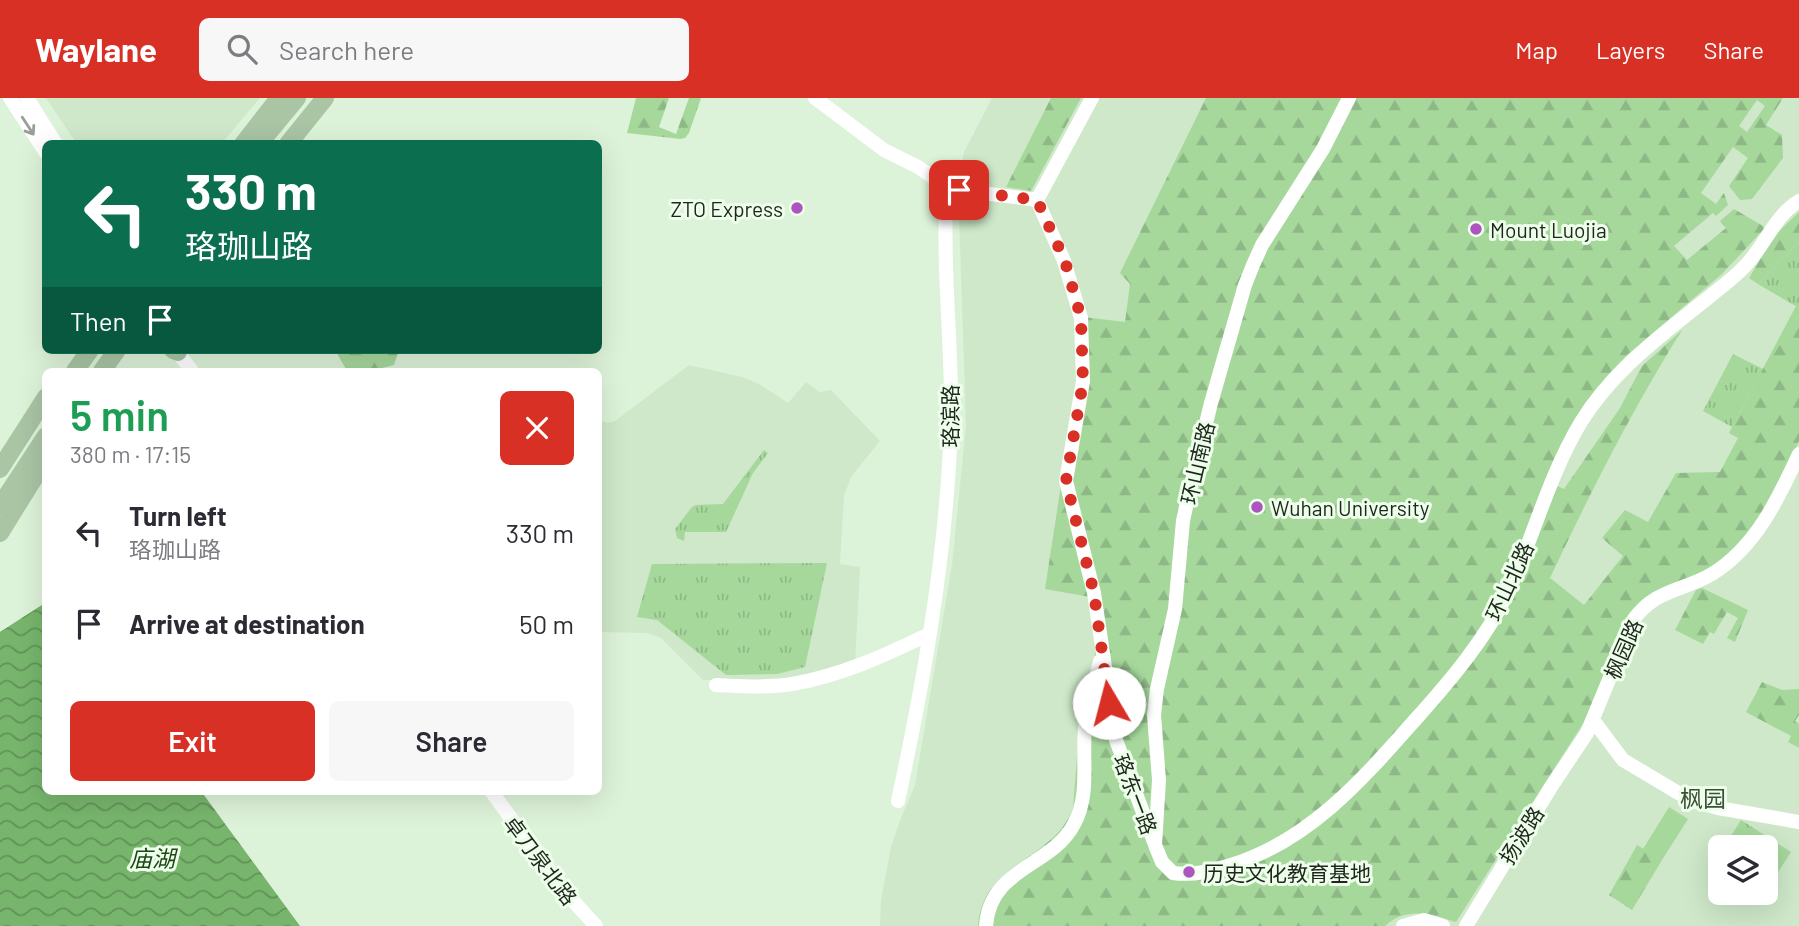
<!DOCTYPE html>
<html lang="en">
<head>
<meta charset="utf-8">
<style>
	:root { --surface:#fff; --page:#f7f7f7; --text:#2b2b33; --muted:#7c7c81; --accent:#d93025 }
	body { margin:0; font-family:Barlow,"Noto Sans SC",sans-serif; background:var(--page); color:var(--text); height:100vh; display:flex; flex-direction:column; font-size:26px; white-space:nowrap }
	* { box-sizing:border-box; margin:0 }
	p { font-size:23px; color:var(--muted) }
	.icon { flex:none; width:38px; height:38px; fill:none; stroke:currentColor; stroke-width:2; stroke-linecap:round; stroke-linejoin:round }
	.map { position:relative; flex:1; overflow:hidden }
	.sheet { position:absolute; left:42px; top:270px; width:560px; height:427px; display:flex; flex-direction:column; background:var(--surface); border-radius:10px; box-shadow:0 7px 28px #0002 }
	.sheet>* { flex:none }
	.top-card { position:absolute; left:42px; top:42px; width:560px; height:214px; border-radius:10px; box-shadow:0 7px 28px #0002; background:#0b6e4f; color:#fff; overflow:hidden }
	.fabs { position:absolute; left:1708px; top:737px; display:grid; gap:14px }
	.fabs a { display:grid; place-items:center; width:70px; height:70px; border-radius:10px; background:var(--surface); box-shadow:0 7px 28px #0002; font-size:35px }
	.pin { position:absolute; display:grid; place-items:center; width:60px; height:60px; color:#fff; margin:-30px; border-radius:14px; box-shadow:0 4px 10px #0006 }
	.me { position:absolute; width:77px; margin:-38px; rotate:352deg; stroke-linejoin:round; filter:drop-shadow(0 0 5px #0008) }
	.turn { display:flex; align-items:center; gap:24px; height:147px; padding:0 28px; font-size:32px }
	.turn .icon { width:91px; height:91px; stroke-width:2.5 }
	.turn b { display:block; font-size:49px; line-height:60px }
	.then { display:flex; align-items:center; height:66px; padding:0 28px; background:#0003; gap:14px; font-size:26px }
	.round { display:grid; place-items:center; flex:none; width:74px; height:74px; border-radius:10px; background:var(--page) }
	.summary { display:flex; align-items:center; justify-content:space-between; height:119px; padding:0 28px }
	h1 { font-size:42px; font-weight:600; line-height:52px; color:#1e9e55 }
	.button { display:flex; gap:14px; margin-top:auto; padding:14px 28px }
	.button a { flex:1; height:80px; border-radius:10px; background:var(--accent); color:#fff; font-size:28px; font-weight:600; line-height:80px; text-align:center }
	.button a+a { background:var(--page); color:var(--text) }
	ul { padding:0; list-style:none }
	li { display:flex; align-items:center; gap:21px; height:91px; padding:0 28px }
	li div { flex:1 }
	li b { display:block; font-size:26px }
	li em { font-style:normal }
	header { display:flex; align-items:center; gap:42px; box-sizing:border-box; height:98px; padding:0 35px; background:var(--accent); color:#fff }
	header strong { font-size:33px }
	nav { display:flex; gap:38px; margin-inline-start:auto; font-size:24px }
	.search { width:490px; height:63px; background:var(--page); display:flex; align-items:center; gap:18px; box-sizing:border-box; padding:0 24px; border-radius:10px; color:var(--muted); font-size:26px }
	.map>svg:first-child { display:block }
	.built { fill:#cee8c9; fill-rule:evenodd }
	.grass { fill:url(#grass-tufts) }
	.forest { fill:url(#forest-firs); fill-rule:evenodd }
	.garden { fill:#a6d89c }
	.water { fill:url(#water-waves) }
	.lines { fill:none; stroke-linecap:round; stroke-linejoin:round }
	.minor { stroke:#fff; stroke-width:14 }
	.major { stroke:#a9c5a4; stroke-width:18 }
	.oneway { stroke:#9a9d99 }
	.route { stroke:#d93025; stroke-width:12; stroke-dasharray:0 21.6 }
	.poi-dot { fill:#ae54c0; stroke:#edffea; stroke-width:2.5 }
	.labels { text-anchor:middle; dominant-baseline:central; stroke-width:6; stroke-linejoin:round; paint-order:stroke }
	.poi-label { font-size:21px; fill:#1e261d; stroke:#edffea; text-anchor:start }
	.street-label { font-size:21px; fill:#1e261d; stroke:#edffea }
	.neighbourhood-label { font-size:23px; fill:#3d4e39; stroke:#edffea }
	.water-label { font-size:23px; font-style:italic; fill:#1e4716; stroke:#edffea }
</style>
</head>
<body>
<header>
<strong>Waylane</strong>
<div class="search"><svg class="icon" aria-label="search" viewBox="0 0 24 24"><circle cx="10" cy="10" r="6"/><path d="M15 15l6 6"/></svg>Search here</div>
<nav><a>Map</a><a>Layers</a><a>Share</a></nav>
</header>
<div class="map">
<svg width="1799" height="828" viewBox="0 0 1799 828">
	<defs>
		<pattern id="grass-tufts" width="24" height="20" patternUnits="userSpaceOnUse" patternTransform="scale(1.75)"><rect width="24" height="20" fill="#a6d89c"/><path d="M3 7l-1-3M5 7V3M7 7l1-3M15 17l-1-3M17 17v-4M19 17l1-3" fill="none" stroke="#8eb986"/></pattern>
		<pattern id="forest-firs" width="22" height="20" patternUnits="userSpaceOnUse" patternTransform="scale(1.75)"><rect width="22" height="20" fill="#a6d89c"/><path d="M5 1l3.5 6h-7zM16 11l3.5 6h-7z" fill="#8eb986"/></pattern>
		<pattern id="water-waves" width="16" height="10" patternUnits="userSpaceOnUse" patternTransform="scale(1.75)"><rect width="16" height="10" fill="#77b56c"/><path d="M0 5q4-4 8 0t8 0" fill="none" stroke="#619358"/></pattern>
	</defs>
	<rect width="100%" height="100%" fill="#ddf3d9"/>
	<!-- built -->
	<path class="built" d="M46,0H260L222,45L77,46Z
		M992,0H1799V828H880L881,802L891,749L901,720L915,687L952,467L966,327L958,86L964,54ZM1720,749H1766V794H1720Z
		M689,267L742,279L759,286L788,305L806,284L820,294L831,292L880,343L851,379L844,398L840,466L860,469L855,566L778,582H703L661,540L648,535L599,534L598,321L607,325L615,323Z"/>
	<!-- grass -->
	<path class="grass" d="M1799,144V210L1758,186Z
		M1733,256L1763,271L1732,329L1703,313Z
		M764,352L768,355L753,375L726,434H685L684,443L677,440L675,431L692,409L696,407L723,406Z
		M827,465L805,569L777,576L726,577L657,522L637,519L652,466Z
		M1741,722L1791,754L1766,793V749H1724Z"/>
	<!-- forest -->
	<path class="forest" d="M636,0H669L659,29L676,36L689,0H701L689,35L685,40L680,41L627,35Z
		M1051,0H1081L1031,93L1006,89Z
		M1206,0H1783L1766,27L1782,37L1783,60L1752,101L1740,102L1729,88L1748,60L1733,49L1701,95L1716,106L1724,95L1728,107L1716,118L1713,115L1674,148L1687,162L1726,130L1720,123L1734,111L1763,128L1764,131L1722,176L1627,257L1606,279L1577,320L1547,383L1564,391L1620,310L1642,268L1682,232C1632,312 1590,395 1550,480L1584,507L1623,458L1602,440L1625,412L1648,424L1676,375L1720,374L1738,340L1729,335L1796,208L1799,210V343L1768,409L1754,430L1714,471L1664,491L1618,548L1584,624L1456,824C1431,816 1406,808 1385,828H978C982,764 1055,762 1073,710L1079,633L1096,552L1090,499L1045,491L1077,283L1075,218L1125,224L1130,186L1120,175ZM1757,2L1765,8L1747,34L1739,28Z
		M1799,114V144L1758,186L1749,180L1775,137Z
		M335,252H399L394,267L370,273H347Z
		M1702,490L1748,512L1735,544L1727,540L1738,520L1727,514L1714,536L1710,534L1703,546L1675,532L1696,492Z
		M1762,584L1782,592L1799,591V617L1795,623L1799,626V650L1788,644L1791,638L1746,614Z
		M1637,747L1662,762L1632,812L1609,797Z"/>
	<!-- garden -->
	<path class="garden" d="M1669,709L1688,721L1662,762L1643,751Z
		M1745,731L1782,755L1769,774L1766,772V749H1733Z"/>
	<!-- water -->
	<path class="water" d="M45,505L46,693H201L300,828H0V534Z"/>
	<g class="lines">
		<!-- minor -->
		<path class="minor" d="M10,0L46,55
			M27,0L56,46
			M815,0L884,52L918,69L947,89C941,176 955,263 950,350C944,469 923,587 898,703
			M1349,0L1323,51L1262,147L1253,167L1245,187L1211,305L1189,395L1183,423L1175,511L1157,591L1154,617L1159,682L1155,747L1162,764L1173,775C1192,778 1213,773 1231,767C1309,743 1362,682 1415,622C1449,584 1486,541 1508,494C1534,438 1549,377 1581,324C1613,272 1662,237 1709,199C1721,189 1734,180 1745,168C1764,149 1775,117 1799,103
			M947,89L959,92L1037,102
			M1037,102L1064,163L1081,220L1083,283L1066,383L1094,495L1116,642L1154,744
			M1037,102L1092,0
			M176,252L192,273
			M716,587C741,588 767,590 792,586C840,578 886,557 929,536
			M1593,622L1623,662L1680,696L1699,705L1718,710L1799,724
			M491,693L565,794L596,828
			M986,828C990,769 1052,769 1074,726C1090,698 1082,662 1085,631C1088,608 1095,585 1100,563
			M1403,828L1424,822L1443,828
			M1466,828L1551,689L1587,635L1634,521C1656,491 1683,493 1712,476C1756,449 1778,401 1799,356"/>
		<!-- major -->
		<path class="major" d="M243,46L279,0
			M259,46L297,0
			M288,46L325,0
			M173,252L178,254
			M75,273L90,252
			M102,273L117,252
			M0,371L46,299
			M0,408L46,338
			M0,435L46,361"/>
	</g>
	<!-- one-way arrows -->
	<defs><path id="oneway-shaft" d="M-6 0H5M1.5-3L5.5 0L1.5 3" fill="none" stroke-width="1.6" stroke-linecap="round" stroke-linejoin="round" transform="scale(1.75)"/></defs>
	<use class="oneway" href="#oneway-shaft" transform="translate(28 28) rotate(57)"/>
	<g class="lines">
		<!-- route -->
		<path class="route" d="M959,92L1037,102L1065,163L1081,220L1083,284L1066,383L1094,495L1109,605"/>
	</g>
	<!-- markers -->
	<g class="poi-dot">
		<circle cx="797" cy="110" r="7"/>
		<circle cx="1476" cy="131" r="7"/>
		<circle cx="1257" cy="409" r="7"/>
		<circle cx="1189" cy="774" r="7"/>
	</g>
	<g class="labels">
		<!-- poi labels -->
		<g class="poi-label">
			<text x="783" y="110" text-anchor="end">ZTO Express</text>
			<text x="1490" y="131">Mount Luojia</text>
			<text x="1271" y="409">Wuhan University</text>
			<text x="1203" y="774">历史文化教育基地</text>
		</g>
		<!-- street labels -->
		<g class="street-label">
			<text transform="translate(949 318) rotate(-90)">珞滨路</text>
			<text transform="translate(1197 365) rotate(-77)">环山南路</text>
			<text transform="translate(1509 483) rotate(-65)">环山北路</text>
			<text transform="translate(1623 551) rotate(-66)">枫园路</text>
			<text transform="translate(1136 696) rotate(69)">珞东一路</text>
			<text transform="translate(1521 737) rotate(-58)">扬波路</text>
			<text transform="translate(541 762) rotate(53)">卓刀泉北路</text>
		</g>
		<!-- neighbourhood labels -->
		<g class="neighbourhood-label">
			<text x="1703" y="700">枫园</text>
		</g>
		<!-- water labels -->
		<g class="water-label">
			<text x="152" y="760">庙湖</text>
		</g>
	</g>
</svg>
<div class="fabs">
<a><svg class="icon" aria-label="layers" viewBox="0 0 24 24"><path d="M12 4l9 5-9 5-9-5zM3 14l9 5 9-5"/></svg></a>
</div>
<div class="pin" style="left:959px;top:92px;background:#d93025"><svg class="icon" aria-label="arrive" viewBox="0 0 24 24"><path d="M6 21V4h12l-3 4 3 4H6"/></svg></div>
<svg class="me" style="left:1109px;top:605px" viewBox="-20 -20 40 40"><circle r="19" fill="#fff"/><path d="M0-13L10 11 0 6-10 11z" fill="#d93025"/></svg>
<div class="top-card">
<div class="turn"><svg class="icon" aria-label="left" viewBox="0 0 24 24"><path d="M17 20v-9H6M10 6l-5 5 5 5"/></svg><div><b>330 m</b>珞珈山路</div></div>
<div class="then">Then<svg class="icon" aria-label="arrive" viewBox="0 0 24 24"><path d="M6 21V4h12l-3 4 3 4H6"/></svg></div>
</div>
<section class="sheet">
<div class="summary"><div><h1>5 min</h1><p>380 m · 17:15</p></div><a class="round" style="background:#d93025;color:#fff"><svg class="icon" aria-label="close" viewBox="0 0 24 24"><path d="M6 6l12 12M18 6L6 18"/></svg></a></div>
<ul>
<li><svg class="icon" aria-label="left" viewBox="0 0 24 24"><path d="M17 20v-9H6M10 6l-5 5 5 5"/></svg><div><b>Turn left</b><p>珞珈山路</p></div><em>330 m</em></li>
<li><svg class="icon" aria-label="arrive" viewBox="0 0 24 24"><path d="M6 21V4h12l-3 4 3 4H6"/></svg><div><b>Arrive at destination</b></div><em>50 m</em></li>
</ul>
<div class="button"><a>Exit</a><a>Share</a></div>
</section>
</div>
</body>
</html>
